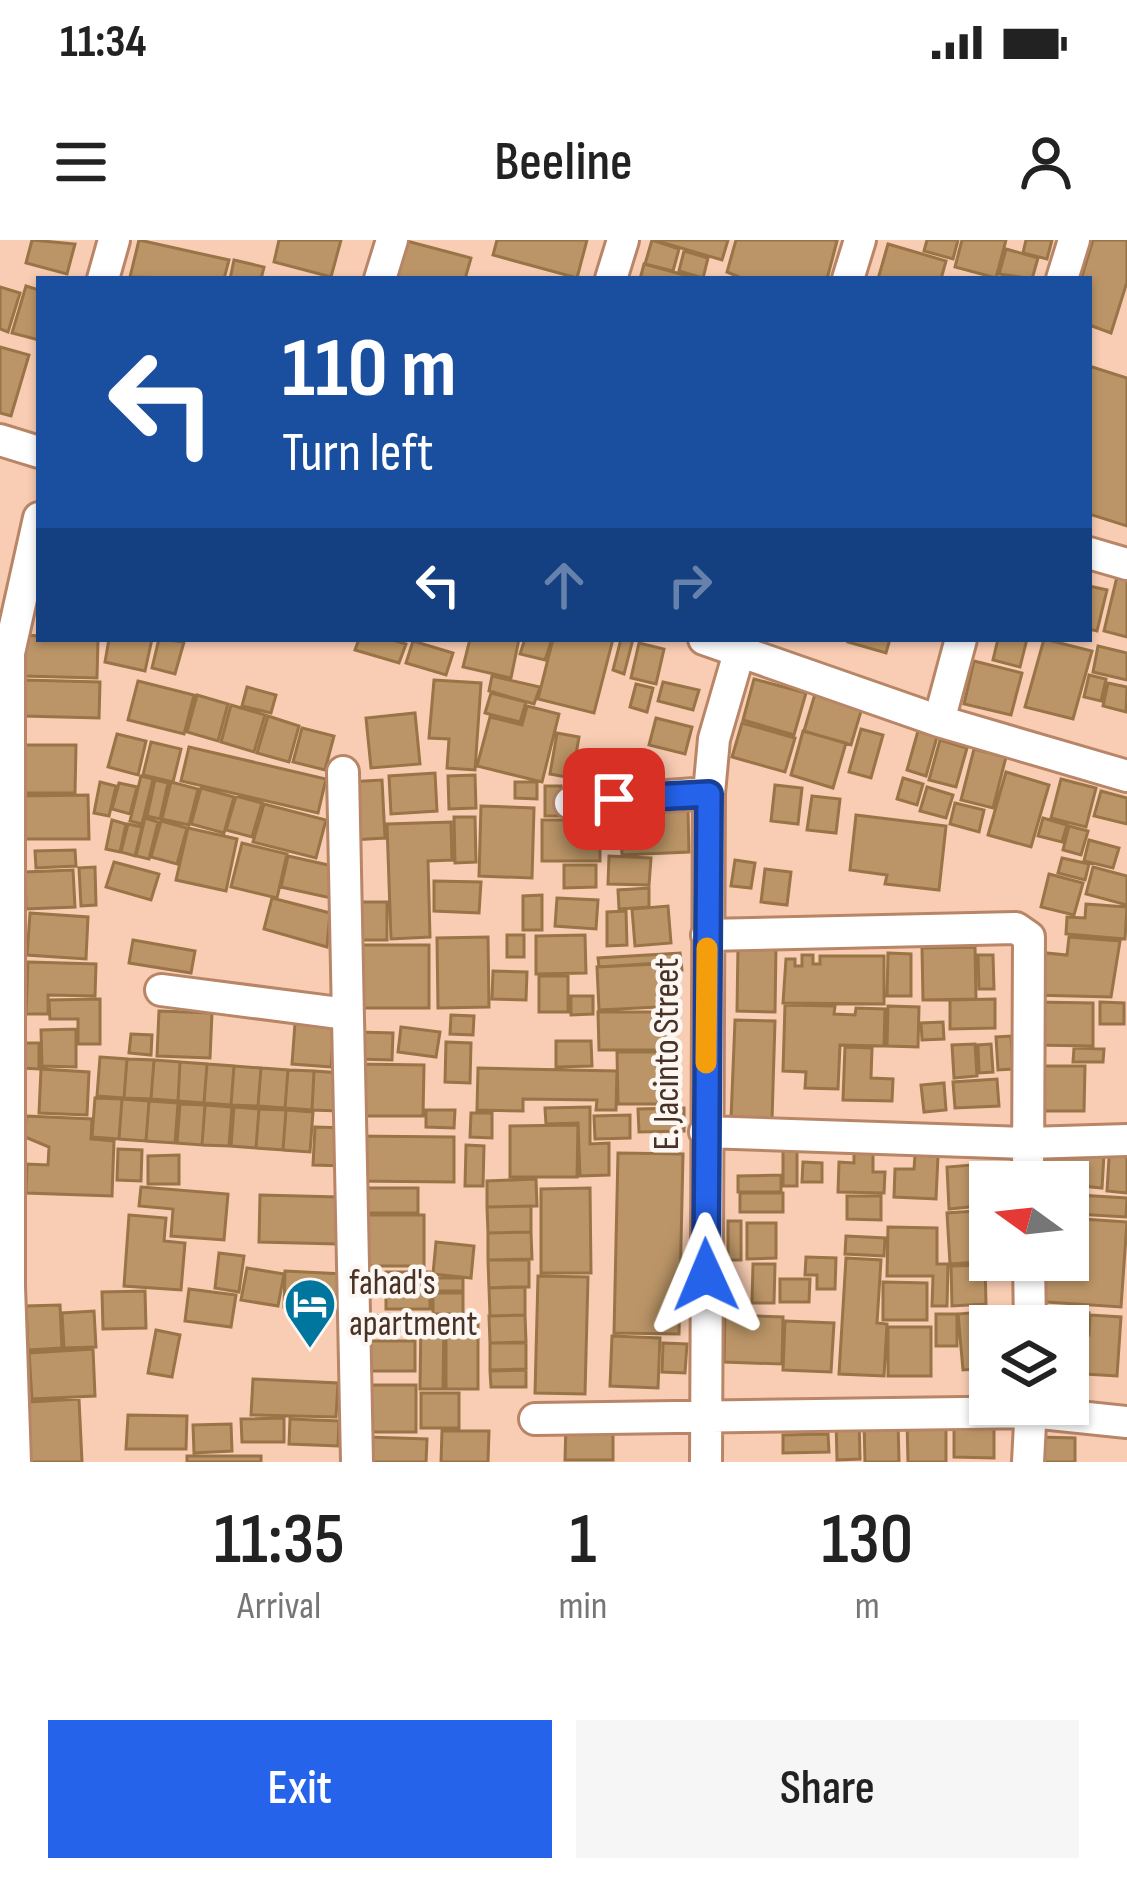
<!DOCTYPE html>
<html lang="en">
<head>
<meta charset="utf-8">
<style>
	:root { --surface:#fff; --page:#f6f6f6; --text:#222; --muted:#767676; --accent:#2563eb }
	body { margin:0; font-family:"Sofia Sans Condensed",sans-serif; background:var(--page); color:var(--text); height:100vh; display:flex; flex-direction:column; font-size:45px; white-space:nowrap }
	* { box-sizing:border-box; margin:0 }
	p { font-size:39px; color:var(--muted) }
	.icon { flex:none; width:66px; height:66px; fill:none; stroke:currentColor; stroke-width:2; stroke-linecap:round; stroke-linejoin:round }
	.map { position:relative; height:1222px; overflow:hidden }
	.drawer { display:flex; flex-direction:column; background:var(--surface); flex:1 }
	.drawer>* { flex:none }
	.top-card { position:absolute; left:36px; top:36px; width:1056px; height:366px; border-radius:0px; box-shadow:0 3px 9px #0004; background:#1a4fa0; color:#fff; overflow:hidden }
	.needle { width:78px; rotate:285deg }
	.tools { position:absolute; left:969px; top:921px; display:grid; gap:24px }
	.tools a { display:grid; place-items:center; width:120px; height:120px; border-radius:0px; background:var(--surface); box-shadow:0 3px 9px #0004; font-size:60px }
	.pin { position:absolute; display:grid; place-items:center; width:102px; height:102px; color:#fff; margin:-51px; border-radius:24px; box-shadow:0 6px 18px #0006 }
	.me { position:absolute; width:132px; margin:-66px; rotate:359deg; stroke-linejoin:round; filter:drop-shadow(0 0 9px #0008) }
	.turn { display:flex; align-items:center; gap:42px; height:252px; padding:0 48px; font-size:54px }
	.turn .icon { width:156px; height:156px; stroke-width:2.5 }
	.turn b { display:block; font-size:84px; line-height:102px }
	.lanes { display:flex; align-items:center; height:114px; padding:0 48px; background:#0003; justify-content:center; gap:60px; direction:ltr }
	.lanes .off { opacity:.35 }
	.eta { display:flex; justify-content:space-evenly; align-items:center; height:204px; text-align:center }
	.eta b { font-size:72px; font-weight:600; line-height:84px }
	.action { display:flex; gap:24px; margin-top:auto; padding:24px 48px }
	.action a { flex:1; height:138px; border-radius:0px; background:var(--accent); color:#fff; font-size:48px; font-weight:600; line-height:138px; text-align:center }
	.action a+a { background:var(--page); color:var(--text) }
	.status { display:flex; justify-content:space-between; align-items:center; height:84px; padding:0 60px; background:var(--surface); direction:ltr }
	.status svg { height:33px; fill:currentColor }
	header { display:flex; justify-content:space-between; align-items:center; height:156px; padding:0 48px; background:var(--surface); font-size:54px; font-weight:600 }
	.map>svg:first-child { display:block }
	.building { fill:#bb9567; stroke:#987446; stroke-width:3 }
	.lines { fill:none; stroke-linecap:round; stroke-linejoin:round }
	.minor-casing { stroke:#b88566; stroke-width:36 }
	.minor { stroke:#fff; stroke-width:30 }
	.route-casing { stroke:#184099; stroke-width:30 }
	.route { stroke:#2563eb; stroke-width:21 }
	.slow { stroke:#f59e0b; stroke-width:21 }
	.labels { text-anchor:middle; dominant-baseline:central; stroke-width:9; stroke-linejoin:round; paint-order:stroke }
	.street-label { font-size:36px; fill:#483225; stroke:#fdf7f4 }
	.poi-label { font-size:36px; fill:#483225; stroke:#fdf7f4; text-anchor:start }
</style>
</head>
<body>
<div class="status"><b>11:34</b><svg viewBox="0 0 49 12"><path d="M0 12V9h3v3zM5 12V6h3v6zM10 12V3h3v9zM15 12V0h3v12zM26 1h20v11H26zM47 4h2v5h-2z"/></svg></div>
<header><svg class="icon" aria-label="menu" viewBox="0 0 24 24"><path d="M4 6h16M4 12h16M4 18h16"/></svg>Beeline<svg class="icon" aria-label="person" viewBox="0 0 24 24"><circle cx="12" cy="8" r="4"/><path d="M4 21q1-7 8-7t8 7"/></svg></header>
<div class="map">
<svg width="1127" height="1222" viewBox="0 0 1127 1222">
	<rect width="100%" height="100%" fill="#f9cdb3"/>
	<!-- building -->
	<path class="building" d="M32,0L75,4L67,34L26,23Z
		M139,0L229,20L224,39L130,37Z
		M279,0H341L331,37L274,22Z
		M403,0L471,18L465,39H392Z
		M497,0H587L577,38L493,15Z
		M652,0L679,9L673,31L645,24Z
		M654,0H728L722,20Z
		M736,0H834L837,1L827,39H744L727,32Z
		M927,0H958L953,19L924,11Z
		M962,0H1006L996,38L955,27Z
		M1026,0H1052L1047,19L1023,13Z
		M1093,0H1127V42L1111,93L1089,85V39H1081Z
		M888,4L946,21L941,39H878Z
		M1006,9L1038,18L1032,39L999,34Z
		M684,11L708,18L703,38L679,31Z
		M234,20L264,27L261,39H230Z
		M644,24L699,39H640Z
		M26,46L39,50V100L12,93Z
		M0,47L20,53L8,92L0,89Z
		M0,107L29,115L11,176L0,173Z
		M1089,126L1127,138V286L1089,274Z
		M1120,324L1127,326V397L1104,391Z
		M1089,346L1107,350L1097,391L1089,389Z
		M24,395L39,396V399H98L97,438L23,436Z
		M109,399H152L145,431L105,422Z
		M159,399L184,402L175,434L152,428Z
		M359,399H389L406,404L399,423L355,410Z
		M470,399H519L511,438L463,427Z
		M525,399H552L545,420L520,414Z
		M553,399H613L594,473L538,459Z
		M621,399H633L624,434L613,430Z
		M849,399H890L886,413L848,402Z
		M998,399H1027L1020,427L993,420Z
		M1044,399L1092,411L1073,479L1025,467Z
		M413,401L453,413L446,435L406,423Z
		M639,403L664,409L656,444L631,438Z
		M1098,406L1127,413V440L1093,432Z
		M974,421L1022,433L1011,475L964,464Z
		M1089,435L1106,439L1101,461L1084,457Z
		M492,436L540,447L534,464L489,451Z
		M754,439L806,453L794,495L743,480Z
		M25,440L100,442L99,478L24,476Z
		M434,440L481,443L475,530L447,528L449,499L429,498Z
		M138,441L194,455L184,494L128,480Z
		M663,442L699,450L693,470L658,461Z
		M1108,443L1127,447L1126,472L1103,466Z
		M636,444L653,448L647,472L630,467Z
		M247,447L276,455L271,473L242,466Z
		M817,447L864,461L851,505L804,491Z
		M491,453L526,462L520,482L485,473Z
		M197,455L228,464L218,501L187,492Z
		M231,465L265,475L254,512L221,502Z
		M527,466L559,474L542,542L477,526L490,477L522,485Z
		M415,473L420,524L371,528L366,478Z
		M268,476L299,486L289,522L257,513Z
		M656,478L692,487L685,514L649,505Z
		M742,483L795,498L785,532L732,517Z
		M302,488L334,496L325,530L293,522Z
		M861,489L883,495L871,538L849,532Z
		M803,491L846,503L833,548L791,535Z
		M918,491L937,497L926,536L907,530Z
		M557,493L579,497L572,538L550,534Z
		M117,494L146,501L138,535L108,527Z
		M940,500L967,508L956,547L929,540Z
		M151,502L181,509L173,542L143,535Z
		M15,505H76L75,553H14Z
		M189,507L326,539L318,573L181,541Z
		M974,509L1006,517L993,568L961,560Z
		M623,510H644V549H623Z
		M1006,532L1049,545L1031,607L988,595Z
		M435,533L437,571L391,574L389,536Z
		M605,533V558H575V534Z
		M475,535L476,568L449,569L448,536Z
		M141,536L153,539L142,584L130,581Z
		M903,538L923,544L917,565L897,559Z
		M1061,539L1096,548L1086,587L1051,578Z
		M155,540L168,543L160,579L147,576Z
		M382,540L385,598L352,600L348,542Z
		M100,542L116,546L109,576L94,573Z
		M171,542L198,549L189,585L162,579Z
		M515,542H537V559L515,558Z
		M119,543L137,547L130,574L112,569Z
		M775,545L802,548L798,584L771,581Z
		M545,546H561L562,576H545Z
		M927,547L953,555L946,578L920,571Z
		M201,548L234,557L224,593L191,584Z
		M1101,551L1127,558V584L1094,576Z
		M88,555L89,599H19V556Z
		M236,556L262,563L252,597L226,590Z
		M812,556L840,559L836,593L807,590Z
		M955,563L984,570L979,592L950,584Z
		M264,564L326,580L316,618L253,602Z
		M481,566L534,568L532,638L479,636Z
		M688,570L689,612L622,615L620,573Z
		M856,575L946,586L939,650L885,644L887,635L850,630Z
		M454,577H475L476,622L455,623Z
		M145,578L158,582L149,619L136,616Z
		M1043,578L1067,585L1062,602L1038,596Z
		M112,580L126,584L120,612L106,609Z
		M542,580H600V621H542Z
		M161,581L187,588L177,624L151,617Z
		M451,582L452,620L428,621L430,697L391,699L387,584Z
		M128,584L142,587L135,616L121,612Z
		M1069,586L1088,591L1081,615L1063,610Z
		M188,588L237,599L226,651L176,640Z
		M1089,600L1119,608L1113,628L1084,621Z
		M242,603L287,614L277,658L231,647Z
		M75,610L76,626L36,628L35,611Z
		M288,616L337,627L331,658L281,647Z
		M609,616L651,618L649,645L608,644Z
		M1062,618L1089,624L1085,640L1058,633Z
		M735,620L755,623L751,648L731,646Z
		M114,622L159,634L151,660L106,647Z
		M564,625H596V647L564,648Z
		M95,627L96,665L81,666L79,628Z
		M1093,627L1127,636V665L1086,654Z
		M765,629L791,632L787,665L761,662Z
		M73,630L75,667L26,669L25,632Z
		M1049,634L1083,643L1074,675L1041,667Z
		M434,641L481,642L479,673L434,671Z
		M649,648V667L619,669L618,650Z
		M542,655V690H523V656Z
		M272,658L330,673L327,707L264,689Z
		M557,658L598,660L596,689L555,686Z
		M354,662H387V700H354Z
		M1086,664L1127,667L1125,699L1066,694L1067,677L1085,678Z
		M668,666L671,703L635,706L632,669Z
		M626,671L627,705L607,706V672Z
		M30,673L88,677L86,719L27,715Z
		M507,695H524V717H507Z
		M585,695L586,733L536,734V696Z
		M488,697L489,767L438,768L437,698Z
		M1069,697L1120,701L1111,757L1032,755L1036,712L1067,715Z
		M133,700L195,711L191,733L129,723Z
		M359,705H429V768H359Z
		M738,706H776L775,772L737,771Z
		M975,707L976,759L923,760L922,708Z
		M680,713L682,730L659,731L658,723L599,727L598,718Z
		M888,713L911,714V756H887Z
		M802,715H813V724H820V716H884V764L783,763L786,719H795V726H802Z
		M978,715H993L994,749H979Z
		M28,722L96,724L95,756L48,755V774H26Z
		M658,724V732L675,731L677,766L599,770L597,727Z
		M493,731L527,732L526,760L492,759Z
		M539,736H568V772H539Z
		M571,756H593V774L571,775Z
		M100,759V804H78V779H50L49,760Z
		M995,759V788L950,789V760Z
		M1034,762L1093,763V806L1033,805Z
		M1100,762L1124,763V784H1100Z
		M785,765L835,766L834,774L855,775L856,768L885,769L884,806L840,805L838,849L805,848L806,832L783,831Z
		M888,766L919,767L918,807L887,806Z
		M159,771L212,773L210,818L157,816Z
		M598,772H665V810H599Z
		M451,775L474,776L473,795L450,794Z
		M735,780L775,781L772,880L731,879Z
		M943,782L944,799L922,800L921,783Z
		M295,783L334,786L331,827L292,824Z
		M401,787L440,792L436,817L398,812Z
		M76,789V827L42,826L41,790Z
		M358,792L393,793L392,820L357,819Z
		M131,794L152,795L151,815L129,813Z
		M1011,796L1013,829L998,830L996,797Z
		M556,801H591L592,826L556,827Z
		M446,802L471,803L470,843L445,842Z
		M21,803H39V829L21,828Z
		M975,804L977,836L954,838L952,805Z
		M991,804L993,832L979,833L978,805Z
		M845,807L872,808L871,838L893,839L892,861L843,860Z
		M1074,808L1104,809L1103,822H1073Z
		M617,812H663L664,864H618Z
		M100,817L127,819L124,858L97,856Z
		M127,819L154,820L151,859L124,858Z
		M154,820L180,822L178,861L151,859Z
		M180,822L207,824L204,863L178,861Z
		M207,824L234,826L231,865L204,863Z
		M355,824L424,825L423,876H354Z
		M234,826L261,828L258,866L231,865Z
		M1035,826H1085L1084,871H1034Z
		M261,828L288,830L285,868L258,866Z
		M478,828L617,831L616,870H596L597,860L523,859V871L477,870Z
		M41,829L89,832L87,875L39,873Z
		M288,830L314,831L312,870L285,868Z
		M314,831L341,833L339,871L312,870Z
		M997,839L999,866L955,868L953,842Z
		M944,843L946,870L924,872L921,845Z
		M95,858L122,859L119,899L92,897Z
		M122,859L149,861L146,901L119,899Z
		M149,861L178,863L175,903L146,901Z
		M180,864L205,865L202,905L177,903Z
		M205,865L232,867L229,906L202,905Z
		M234,867L259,869L256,908L231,906Z
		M590,867V904L609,903V935L580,936L578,883L546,884L545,868Z
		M684,868V891L639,892L638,869Z
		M259,869L286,870L283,910L256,908Z
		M286,870L313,872L310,912L283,910Z
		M426,870H455L454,888L426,887Z
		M471,873H492V898L470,897Z
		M630,875V898L595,899L594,876Z
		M26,876L92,879L91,899L114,901L112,956L26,953L27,924L48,925L49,907L25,897Z
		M578,885L577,937H510V886Z
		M315,887L347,888L345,926L313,925Z
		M353,896L454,897V942L352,941Z
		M1110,902L1127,903V953L1107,951Z
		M466,905L484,906L483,946H465Z
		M118,909L142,910L141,941L117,940Z
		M783,910H797V946H783Z
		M1043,910L1104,914L1102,948L1041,942Z
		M618,913L683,914L679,1094L614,1093Z
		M854,913H873V932H885L884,953L838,952L839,922L854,923Z
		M179,915V944H148V916Z
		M915,915L938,916L936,959L894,957L895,929H914Z
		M803,922L822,923V942H802Z
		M971,925L972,940L989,939L990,965L949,969L947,927Z
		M781,935V952H738V936Z
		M536,939L537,966L487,967V941Z
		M141,947L228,954L224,1000L171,996L173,969L139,966Z
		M361,948H418V973H361Z
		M590,948L591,1033H541V949Z
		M740,953H783V972H740Z
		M260,955L338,957L337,1004L259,1002Z
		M1079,955L1127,958L1126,977L1077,974Z
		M847,956H881V980L847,979Z
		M531,966V992L488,993L487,967Z
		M990,970V1020L995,1021L950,1024L947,973Z
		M129,975L166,978L164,1001L185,1003L181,1050L124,1046Z
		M363,975H424V1026H363Z
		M1068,978L1127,982L1121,1067L1032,1061L1035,1020H1068Z
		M728,981H741V1020H728Z
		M747,983H776V1018L747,1019Z
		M888,987L937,988V1024H948L947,1066H932L933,1036H887Z
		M531,992L532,1019L488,1020V993Z
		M846,996L885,998L884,1016L845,1014Z
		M436,1002L474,1006L471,1038L433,1034Z
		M219,1013L244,1016L239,1052L215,1048Z
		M806,1017L836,1018L835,1049H817V1035H805Z
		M846,1018L881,1020L877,1083L887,1084L884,1136L839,1134Z
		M488,1020H529V1047L489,1048Z
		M753,1024H775L774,1063H752Z
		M985,1025L986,1064L952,1066L951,1026Z
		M247,1028L284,1034L278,1066L241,1060Z
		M285,1031L343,1034L341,1069L284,1067Z
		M386,1032H430V1069H386Z
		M538,1036L588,1037L585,1154L535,1153Z
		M433,1038H463V1051H433Z
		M780,1039H810L809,1062H780Z
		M883,1042L927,1043V1080H883Z
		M510,1047H525V1075L490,1076L489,1048Z
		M189,1049L236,1055L231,1087L185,1081Z
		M145,1051L146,1088L103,1089L102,1052Z
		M433,1053H463V1074H433Z
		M60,1065L62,1108L28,1110L26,1066Z
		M94,1071L96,1107L64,1108L62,1073Z
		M994,1071L990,1128L963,1130L958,1074Z
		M1058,1071L1089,1073L1088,1090L1057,1086Z
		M936,1074H957V1106H936Z
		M416,1075V1091H366V1076Z
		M525,1075L526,1102L490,1103L489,1076Z
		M725,1075L783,1077L782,1124L724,1122Z
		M1090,1075L1121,1077L1117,1136L1068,1133V1094L1089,1095Z
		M421,1077H444L443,1149H420Z
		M446,1079H478V1149H446Z
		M785,1081L834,1083L831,1132L783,1130Z
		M888,1087H931V1136H888Z
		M156,1090L180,1095L172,1137L148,1133Z
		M612,1096L660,1098L658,1148L610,1146Z
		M360,1101H415V1131H361Z
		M490,1103H526V1129L490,1130Z
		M663,1103L687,1104L685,1133L662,1132Z
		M93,1109L95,1156L32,1159L29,1113Z
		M526,1130V1147H491L490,1131Z
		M253,1139L338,1143L336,1177L251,1175Z
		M364,1145H416V1192H364Z
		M421,1153H459V1188H421Z
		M79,1159L82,1222H17L13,1163Z
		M128,1175L187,1176L186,1209H126Z
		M954,1175L994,1176V1218L954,1217Z
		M284,1178V1202H242L241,1179Z
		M859,1178L860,1219L837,1220L836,1179Z
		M290,1179L339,1181L338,1206L289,1204Z
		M898,1180L899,1222H865L864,1181Z
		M907,1181H946V1222H908Z
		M566,1183L613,1184V1220H565Z
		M231,1184L232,1211L194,1213L193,1185Z
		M442,1191H489L488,1222H441Z
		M828,1194L829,1212L783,1213V1195Z
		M366,1197L427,1199L426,1222H366Z
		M1038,1197L1075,1198V1222H1037Z
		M187,1216H261V1222H187Z"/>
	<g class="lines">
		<!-- minor casing -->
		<g class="minor-casing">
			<path id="minor" d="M103,39L114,0
				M380,39L392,0
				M611,39L623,0
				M848,39L860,0
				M1062,39L1074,0
				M0,200L39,212
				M1089,313L1127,324
				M704,399L939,481L1127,536
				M939,481L961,399
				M343,532L357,1222
				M570,563L709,553
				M707,695L1016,688L1029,697L1028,942
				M161,750L347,774
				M705,892L1028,903L1127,900
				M1029,1020L1030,1086
				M535,1179L1031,1172L1127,1182
				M15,1222L9,1046V413L39,278
				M706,1222L709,553L714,499L743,399
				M1028,1222L1031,1164"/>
		</g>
		<!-- minor -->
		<use href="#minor" class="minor"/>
	</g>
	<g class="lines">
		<!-- route casing -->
		<g class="route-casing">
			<path id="route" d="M614,559L709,554L706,1035"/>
		</g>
		<!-- route -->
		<use href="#route" class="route"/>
		<!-- slow -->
		<path class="slow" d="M706,823L707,708"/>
	</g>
	<!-- icons -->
	<defs>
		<g id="hotel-pin" transform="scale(2.7)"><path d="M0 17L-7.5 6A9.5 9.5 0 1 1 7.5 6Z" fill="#00769f" stroke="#fdf7f4"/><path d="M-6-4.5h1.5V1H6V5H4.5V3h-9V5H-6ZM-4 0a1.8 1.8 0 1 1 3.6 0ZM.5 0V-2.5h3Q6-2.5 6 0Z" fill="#fff"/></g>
	</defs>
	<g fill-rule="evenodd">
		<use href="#hotel-pin" x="310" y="1064"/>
	</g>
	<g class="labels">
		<!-- street labels -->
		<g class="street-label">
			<text transform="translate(667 814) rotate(-90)">E. Jacinto Street</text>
		</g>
		<!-- poi labels -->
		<g class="poi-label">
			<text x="349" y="1043">fahad's<tspan x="349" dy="41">apartment</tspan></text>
		</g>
	</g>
</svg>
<div class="tools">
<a><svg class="needle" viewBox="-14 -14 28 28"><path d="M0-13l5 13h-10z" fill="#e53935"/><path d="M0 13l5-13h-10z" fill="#767676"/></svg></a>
<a><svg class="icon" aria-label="layers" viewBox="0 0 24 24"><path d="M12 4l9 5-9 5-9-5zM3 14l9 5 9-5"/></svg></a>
</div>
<div class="pin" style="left:614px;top:559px;background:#d93025"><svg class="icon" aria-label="arrive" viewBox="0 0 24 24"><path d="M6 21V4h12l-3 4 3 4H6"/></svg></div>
<svg class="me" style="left:706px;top:1035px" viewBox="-20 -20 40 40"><path d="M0-17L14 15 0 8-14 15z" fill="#2563eb" stroke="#fff" stroke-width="4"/></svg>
<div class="top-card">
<div class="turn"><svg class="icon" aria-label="left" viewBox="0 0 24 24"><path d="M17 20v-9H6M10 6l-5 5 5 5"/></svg><div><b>110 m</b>Turn left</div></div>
<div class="lanes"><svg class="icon" aria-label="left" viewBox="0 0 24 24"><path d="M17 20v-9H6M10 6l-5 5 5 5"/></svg><svg class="icon off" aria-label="ahead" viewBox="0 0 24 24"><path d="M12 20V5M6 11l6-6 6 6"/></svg><svg class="icon off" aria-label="right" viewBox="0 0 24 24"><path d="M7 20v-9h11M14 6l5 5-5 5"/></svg></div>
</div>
</div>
<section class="drawer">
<div class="eta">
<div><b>11:35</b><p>Arrival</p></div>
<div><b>1</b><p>min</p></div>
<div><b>130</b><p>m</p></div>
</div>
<div class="action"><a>Exit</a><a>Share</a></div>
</section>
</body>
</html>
